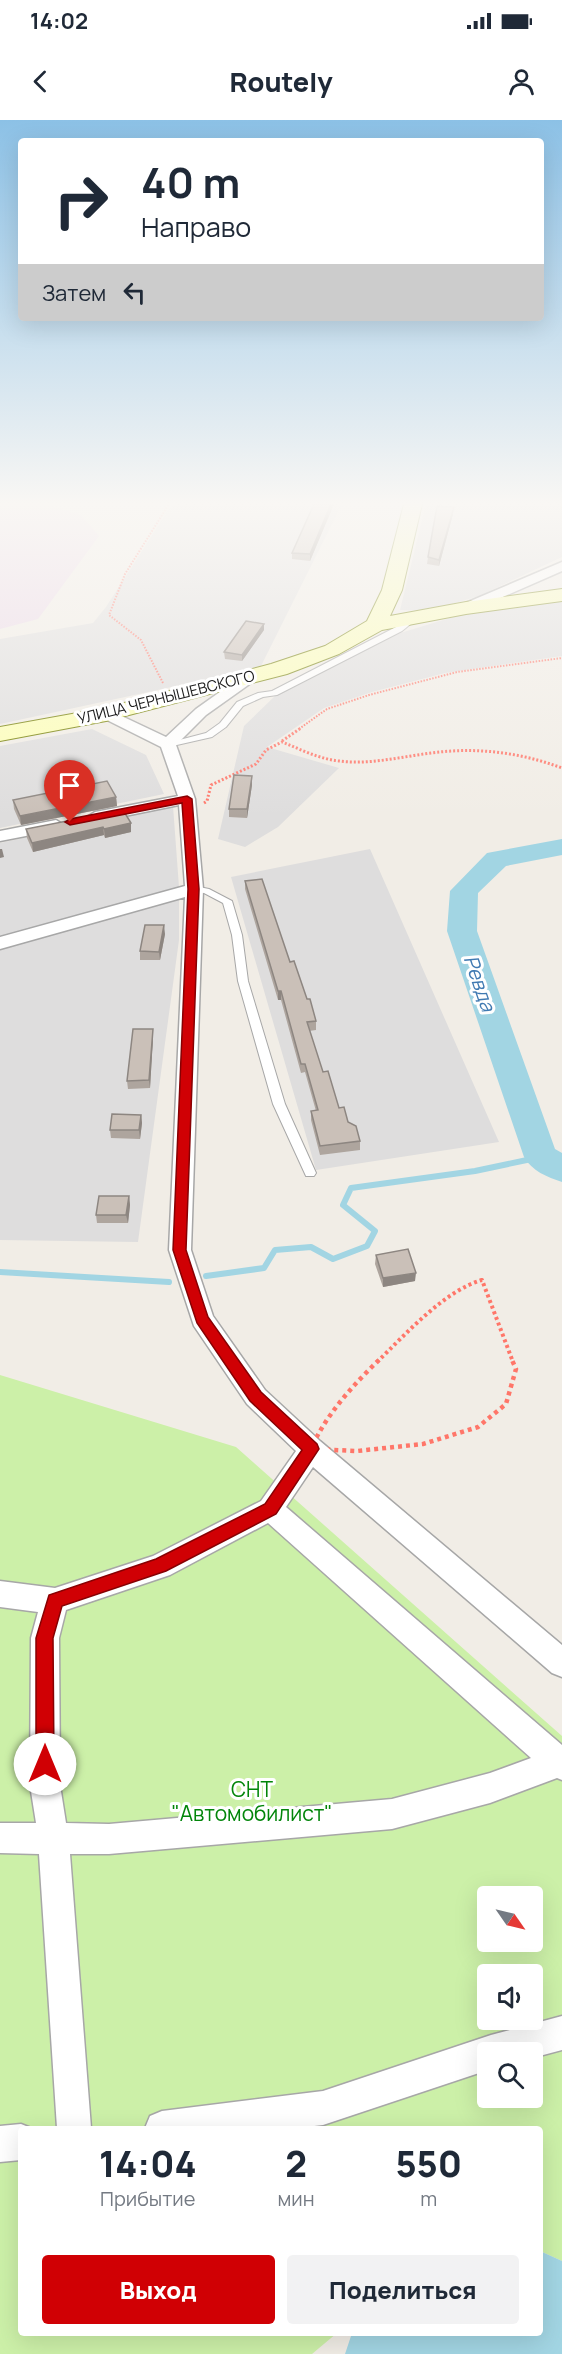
<!DOCTYPE html>
<html lang="ru">
<head>
<meta charset="utf-8">
<style>
	:root { --surface:#fff; --page:#f2f2f3; --text:#1f2937; --muted:#747a83; --accent:#d00004 }
	body { margin:0; font-family:Manrope,sans-serif; background:var(--page); color:var(--text); height:100vh; display:flex; flex-direction:column; font-size:22px; white-space:nowrap }
	* { box-sizing:border-box; margin:0 }
	p { font-size:20px; color:var(--muted) }
	.icon { flex:none; width:33px; height:33px; fill:none; stroke:currentColor; stroke-width:2; stroke-linecap:round; stroke-linejoin:round }
	.map { position:relative; flex:1; overflow:hidden }
	.details { position:absolute; left:18px; top:2006px; width:525px; height:210px; display:flex; flex-direction:column; background:var(--surface); border-radius:6px; box-shadow:0 6px 24px #0002 }
	.details>* { flex:none }
	.banner { position:absolute; left:18px; top:18px; width:526px; height:183px; border-radius:6px; box-shadow:0 6px 24px #0002; background:#fff; color:var(--text); overflow:hidden }
	.needle { width:39px; rotate:124deg }
	.tools { position:absolute; left:477px; top:1766px; display:grid; gap:12px }
	.tools a { display:grid; place-items:center; width:66px; height:66px; border-radius:6px; background:var(--surface); box-shadow:0 6px 24px #0002; font-size:30px }
	.pin { position:absolute; display:grid; place-items:center; width:51px; height:51px; color:#fff; margin:-62px -26px; border-radius:50% 50% 50% 0; rotate:-45deg; box-shadow:0 0 6px #0007 }
	.pin .icon { rotate:45deg }
	.me { position:absolute; width:66px; margin:-33px; rotate:0deg; stroke-linejoin:round; filter:drop-shadow(0 0 4px #0008) }
	.turn { display:flex; align-items:center; gap:21px; height:126px; padding:0 24px; font-size:27px }
	.turn .icon { width:78px; height:78px; stroke-width:2.5 }
	.turn b { display:block; font-size:42px; line-height:51px }
	.then { display:flex; align-items:center; height:57px; padding:0 24px; background:#0003; gap:12px; font-size:22px }
	.eta { display:flex; justify-content:space-evenly; align-items:center; height:102px; text-align:center }
	.eta b { font-size:36px; font-weight:800; line-height:42px }
	.action { display:flex; gap:12px; margin-top:auto; padding:12px 24px }
	.action a { flex:1; height:69px; border-radius:6px; background:var(--accent); color:#fff; font-size:24px; font-weight:800; line-height:69px; text-align:center }
	.action a+a { background:var(--page); color:var(--text) }
	.status { display:flex; justify-content:space-between; align-items:center; height:42px; padding:0 30px; background:var(--surface); direction:ltr }
	.status svg { height:16px; fill:currentColor }
	header { display:flex; justify-content:space-between; align-items:center; height:78px; padding:0 24px; background:var(--surface); font-size:27px; font-weight:800 }
	.map>svg:first-child { display:block }
	.residential { fill:#dedddd }
	.industrial { fill:#ebd7e8 }
	.grass { fill:#ccf0a8; fill-rule:evenodd }
	.water { fill:#a2d5e3 }
	.lines { fill:none; stroke-linecap:round; stroke-linejoin:round }
	.stream { stroke:#a2d5e3; stroke-width:6 }
	.river { fill:#a2d5e3; fill-rule:evenodd }
	.lane-casing { stroke:#a7a7a7; stroke-width:2 }
	.street-casing { stroke:#a7a7a7; stroke-width:3 }
	.secondary-casing { stroke:#737e00; stroke-width:2 }
	.path-far3 { stroke:#ff7669; stroke-width:2; stroke-dasharray:1.5 1.5; stroke-linecap:butt }
	.path-far2 { stroke:#ff7669; stroke-width:3; stroke-dasharray:2 2; stroke-linecap:butt }
	.path-far1 { stroke:#ff7669; stroke-width:4; stroke-dasharray:3 3; stroke-linecap:butt }
	.path { stroke:#ff7669; stroke-width:4.5; stroke-dasharray:4 4; stroke-linecap:butt }
	.lane { fill:#fff; fill-rule:evenodd }
	.street { fill:#fff; fill-rule:evenodd }
	.secondary { fill:#fdffb6; fill-rule:evenodd }
	.wall { fill:#aea59e }
	.shaded-wall { fill:#8d8681 }
	.building { fill:#cac0b8; stroke:#8d8681; stroke-width:1.5 }
	.route { fill:#d00004; stroke:#870003; stroke-width:1.5 }
	.labels { text-anchor:middle; dominant-baseline:central; stroke-width:6; stroke-linejoin:round; paint-order:stroke }
	.far-street-label { font-size:15px; fill:#202020; stroke:#fff }
	.water-label { font-size:20px; font-style:italic; fill:#407ab2; stroke:#fff }
	.near-park-label { font-size:21px; fill:#02850a; stroke:#fff }
</style>
</head>
<body>
<div class="status"><b>14:02</b><svg viewBox="0 0 49 12"><path d="M0 12V9h3v3zM5 12V6h3v6zM10 12V3h3v9zM15 12V0h3v12zM26 1h20v11H26zM47 4h2v5h-2z"/></svg></div>
<header><svg class="icon" aria-label="back" viewBox="0 0 24 24"><path d="M15 5l-7 7 7 7"/></svg>Routely<svg class="icon" aria-label="person" viewBox="0 0 24 24"><circle cx="12" cy="8" r="4"/><path d="M4 21q1-7 8-7t8 7"/></svg></header>
<div class="map">
<svg width="562" height="2234" viewBox="0 0 562 2234">
	<rect width="100%" height="100%" fill="#f1ede6"/>
	<!-- residential -->
	<path class="residential" d="M172,384H342L260,548L0,604V519L93,503L106,487Z
		M426,384H562V437L479,476L428,491L400,490Z
		M562,481V536L445,553L372,572L324,588L267,627L339,648L278,707L245,727L218,719L244,606L275,576L397,514L473,491Z
		M92,609L146,635L164,674L0,708V626Z
		M173,686L179,767V820L138,1122L0,1120V723Z
		M370,729L499,1022L316,1050L231,757Z"/>
	<!-- industrial -->
	<path class="industrial" d="M0,384H45L81,395L99,416L38,499L0,509Z"/>
	<!-- grass -->
	<path class="grass" d="M0,1255L236,1327L562,1616V2141L540,2131V2008H21V2212L337,2213L312,2234H0ZM488,1776H532V1821H488ZM488,1854H532V1899H488ZM488,1932H532V1977H488Z"/>
	<!-- water -->
	<path class="water" d="M540,2131L562,2141V2234H345L352,2213L540,2212Z"/>
	<g class="lines">
		<!-- stream -->
		<path class="stream" d="M0,1152L169,1162
			M206,1156L264,1148L275,1130L311,1127L333,1139L367,1126L375,1111L343,1085L351,1068L475,1051L541,1037"/>
		<!-- river -->
		<path class="river" d="M562,719V735L506,746L478,773L477,811L555,1029L562,1033V1062C547,1057 532,1051 524,1037L447,811L450,771L487,733Z"/>
		<!-- lane casing -->
		<g class="lane-casing">
			<path id="lane" d="M411,496L418,498L402,511L277,575L263,577L243,586L226,607L212,617L168,627L164,624L206,613L220,603L237,582L258,573L272,571L396,507Z
				M194,766L209,769L232,781L242,815L248,861L285,984L316,1053L314,1056H306L273,984L238,861L232,815L223,783L204,773L191,771V767Z"/>
		</g>
		<!-- street casing -->
		<g class="street-casing">
			<path id="street" d="M562,442V451L471,491L466,492L459,488L461,485Z
				M253,551L258,552L260,555L258,558L206,595L176,625L195,679L203,769L191,1130L213,1196L265,1270L320,1321L562,1525V1557L552,1553L313,1347L286,1387L562,1625V1660L557,1658L490,1683L392,1709L109,1734H70L91,2008H57L39,1734L0,1733V1703H36L30,1665L31,1518L38,1492L0,1487V1461L55,1468L153,1436L261,1381L296,1331L247,1284L194,1206L169,1130L185,777L0,829V817L185,766L179,685L95,702L87,697L95,692L178,676L161,627L101,597L98,594L101,591H111L166,617L196,589L248,552ZM268,1403L531,1638L490,1653L392,1679L109,1704L66,1703L60,1665L59,1518L66,1490L170,1455Z
				M56,700L64,705L62,709L0,721V711Z
				M562,1896V1930L532,1938V1932H488V1950L323,2005L297,2008H145L150,1996L162,1991L323,1971L491,1915Z
				M21,2004L31,2008H21V2040L0,2042V2006Z"/>
		</g>
		<!-- secondary casing -->
		<g class="secondary-casing">
			<path id="secondary" d="M404,384H422L402,470L390,496L466,482L562,469V481L466,494L382,510L339,534L287,554L106,601L0,621V607L105,588L271,544L325,526L367,501L382,470Z"/>
		</g>
		<!-- path-far3 -->
		<path class="path-far3" d="M163,563L141,520L109,495L125,454L169,384
			M299,609L327,589L369,575L457,552L562,538"/>
		<!-- path-far2 -->
		<path class="path-far2" d="M282,621L301,608
			M204,683L207,681L211,665L256,644L266,630L282,622C300,629 319,639 339,641C369,645 400,637 431,633C476,627 519,632 562,648"/>
		<!-- path-far1 -->
		<path class="path-far1" d="M377,1242C406,1214 444,1171 482,1160L513,1242"/>
		<!-- path -->
		<path class="path" d="M379,1240C353,1265 325,1296 311,1329L357,1331L423,1324L478,1307L506,1284L516,1249L512,1240"/>
		<!-- lane -->
		<use href="#lane" class="lane"/>
		<!-- street -->
		<use href="#street" class="street"/>
		<!-- secondary -->
		<use href="#secondary" class="secondary"/>
	</g>
	<!-- wall -->
	<path class="wall" d="M314,384H334L310,441L292,439V433Z
		M453,394L439,446L427,444L428,437Z
		M264,510L242,541L225,539L224,532Z
		M252,656V665L247,698L229,697V689Z
		M116,677L117,686L21,705L14,689L13,680Z
		M131,703V712L105,718L104,715L33,732L27,718L26,709Z
		M245,761L290,842L307,879L316,901V910L309,911L323,952L339,988L360,1021V1030L320,1035L311,1000V991H316L305,952L301,953L281,880H278L245,769Z
		M165,814L160,840H140V831Z
		M153,918L150,968L128,969L127,961Z
		M141,995L142,1003L140,1019L111,1018L110,1010Z
		M129,1076L130,1085L128,1103H97L96,1095Z
		M376,1135L415,1161L383,1167L375,1144Z"/>
	<!-- shaded-wall -->
	<path class="shaded-wall" d="M331,384H334L310,441V434Z
		M454,387L453,394L439,446V440Z
		M264,504V510L242,541V535Z
		M252,656V665L247,698V689Z
		M116,677L117,686L21,705L20,696Z
		M131,703V712L105,718L104,709Z
		M103,707L104,715L33,732L32,723Z
		M0,729H2L4,737L0,738Z
		M164,805L165,814L160,840L159,832Z
		M278,871H281V880H278Z
		M153,909V918L150,968L149,960Z
		M141,995L142,1003L140,1019L139,1010Z
		M129,1076L130,1085L128,1103L126,1095Z
		M416,1153L415,1161L383,1167V1158Z"/>
	<!-- building -->
	<path class="building" d="M314,384H331L310,434L292,433Z
		M437,386L454,387L439,440L428,437Z
		M246,501L264,504L242,535L224,532Z
		M234,655L252,656L247,689H229Z
		M107,661L116,677L20,696L13,680Z
		M123,690L131,703L104,709L103,707L32,723L26,709Z
		M262,759L290,842L294,841L307,879H310L316,901L307,902L323,952L328,951L339,988L344,987L348,1002L356,1006L360,1021L320,1026L311,991L318,990L305,944H301L281,871H278L245,761Z
		M145,805H164L159,832L140,831Z
		M133,909H153L149,960L127,961Z
		M112,994L141,995L139,1010H110Z
		M99,1076H129L126,1095H96Z
		M408,1129L416,1153L383,1158L376,1135Z"/>
	<!-- sky -->
	<linearGradient id="sky" x2="0" y2="1"><stop stop-color="#8cc1e6"/><stop offset="0.55" stop-color="#f9f7f4"/><stop offset="1" stop-color="#f9f7f4" stop-opacity="0"/></linearGradient>
	<rect width="562" height="697" fill="url(#sky)"/>
	<!-- route -->
	<path class="route" d="M187,676L192,679L199,769L186,1130L208,1197L261,1272L317,1324L319,1329L276,1394L166,1451L62,1486L53,1518L54,1644L51,1650L45,1653L38,1650L36,1644V1518L49,1475L156,1439L265,1384L302,1330L250,1281L197,1203L173,1130L188,769L182,683L70,705L65,702L70,699Z"/>
	<g class="labels">
		<!-- far-street labels -->
		<g class="far-street-label">
			<text transform="translate(166 577) rotate(-14)">УЛИЦА ЧЕРНЫШЕВСКОГО</text>
		</g>
		<!-- water labels -->
		<g class="water-label">
			<text transform="translate(480 863) rotate(71)">Ревда</text>
		</g>
		<!-- near-park labels -->
		<g class="near-park-label">
			<text x="252" y="1669">СНТ<tspan x="252" dy="24">"Автомобилист"</tspan></text>
		</g>
	</g>
</svg>
<div class="tools">
<a><svg class="needle" viewBox="-14 -14 28 28"><path d="M0-13l5 13h-10z" fill="#e53935"/><path d="M0 13l5-13h-10z" fill="#747a83"/></svg></a>
<a><svg class="icon" aria-label="sound" viewBox="0 0 24 24"><path d="M4 9h4l5-4v14l-5-4H4zM17 9q2 3 0 6"/></svg></a>
<a><svg class="icon" aria-label="search" viewBox="0 0 24 24"><circle cx="10" cy="10" r="6"/><path d="M15 15l6 6"/></svg></a>
</div>
<div class="pin" style="left:70px;top:702px;background:#d93025"><svg class="icon" aria-label="arrive" viewBox="0 0 24 24"><path d="M6 21V4h12l-3 4 3 4H6"/></svg></div>
<svg class="me" style="left:45px;top:1644px" viewBox="-20 -20 40 40"><circle r="19" fill="#fff"/><path d="M0-13L10 11 0 6-10 11z" fill="#d00004"/></svg>
<div class="banner">
<div class="turn"><svg class="icon" aria-label="right" viewBox="0 0 24 24"><path d="M7 20v-9h11M14 6l5 5-5 5"/></svg><div><b>40 m</b>Направо</div></div>
<div class="then">Затем<svg class="icon" aria-label="left" viewBox="0 0 24 24"><path d="M17 20v-9H6M10 6l-5 5 5 5"/></svg></div>
</div>
<section class="details">
<div class="eta">
<div><b>14:04</b><p>Прибытие</p></div>
<div><b>2</b><p>мин</p></div>
<div><b>550</b><p>m</p></div>
</div>
<div class="action"><a>Выход</a><a>Поделиться</a></div>
</section>
</div>
</body>
</html>
